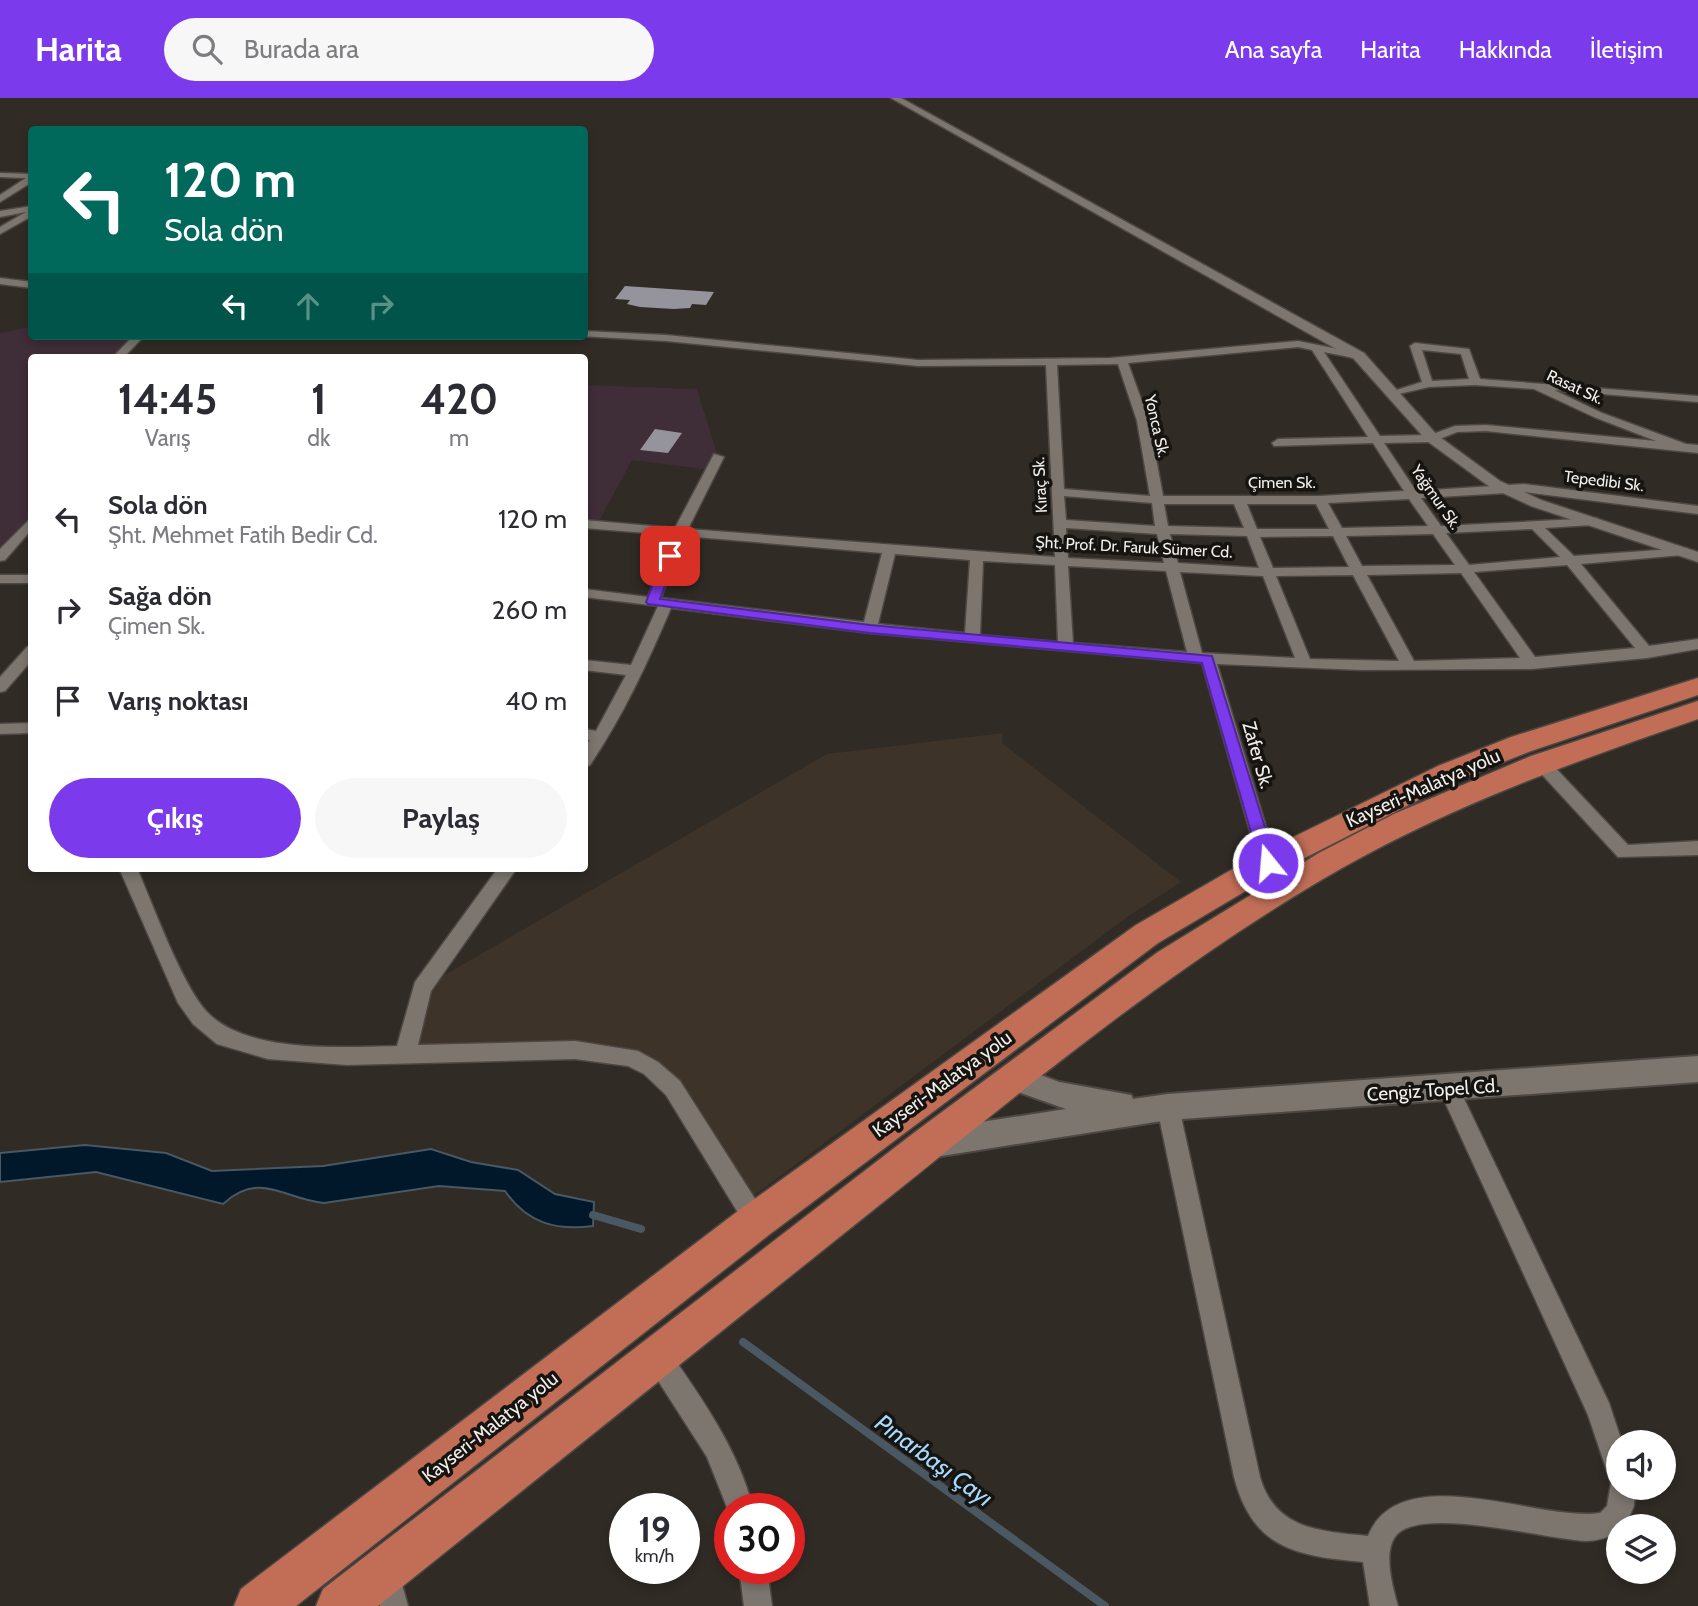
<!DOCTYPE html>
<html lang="tr">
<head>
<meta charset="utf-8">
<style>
	:root { --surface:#fff; --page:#f7f7f7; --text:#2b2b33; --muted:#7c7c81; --accent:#7c3aed }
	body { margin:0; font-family:Cabin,sans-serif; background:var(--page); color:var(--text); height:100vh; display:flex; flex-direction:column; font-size:26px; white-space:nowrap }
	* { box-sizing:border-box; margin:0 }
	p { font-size:23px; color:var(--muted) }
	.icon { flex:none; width:38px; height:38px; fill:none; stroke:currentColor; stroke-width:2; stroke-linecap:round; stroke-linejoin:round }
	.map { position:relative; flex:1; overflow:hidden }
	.side { position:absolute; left:28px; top:256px; width:560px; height:518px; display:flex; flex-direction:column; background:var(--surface); border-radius:7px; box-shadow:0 4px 10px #0003 }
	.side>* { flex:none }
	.top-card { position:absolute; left:28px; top:28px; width:560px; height:214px; border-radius:7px; box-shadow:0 4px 10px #0003; background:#00695c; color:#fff; overflow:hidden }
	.controls { position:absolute; left:1606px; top:1332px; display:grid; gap:14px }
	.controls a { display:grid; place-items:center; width:70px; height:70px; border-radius:50%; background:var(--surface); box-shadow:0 4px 10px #0003; font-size:35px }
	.speed { position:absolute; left:609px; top:1395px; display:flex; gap:14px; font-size:35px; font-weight:700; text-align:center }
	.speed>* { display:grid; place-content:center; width:91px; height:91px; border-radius:50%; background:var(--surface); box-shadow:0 4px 10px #0003; line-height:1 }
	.speed small { font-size:18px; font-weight:400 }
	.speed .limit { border:10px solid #d22; background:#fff; color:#111 }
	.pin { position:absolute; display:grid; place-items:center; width:60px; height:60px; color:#fff; margin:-30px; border-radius:14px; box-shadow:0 4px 10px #0006 }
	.me { position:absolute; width:77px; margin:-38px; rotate:343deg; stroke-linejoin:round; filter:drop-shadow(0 0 5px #0008) }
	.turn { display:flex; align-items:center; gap:24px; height:147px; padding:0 21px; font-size:32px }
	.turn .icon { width:91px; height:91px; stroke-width:2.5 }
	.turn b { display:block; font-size:49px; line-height:60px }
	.lanes { display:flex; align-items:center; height:66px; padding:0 21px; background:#0003; justify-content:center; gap:35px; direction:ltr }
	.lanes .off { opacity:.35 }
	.eta { display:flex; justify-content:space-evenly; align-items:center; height:119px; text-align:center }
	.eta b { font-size:42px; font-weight:700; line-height:49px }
	.button { display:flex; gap:14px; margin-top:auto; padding:14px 21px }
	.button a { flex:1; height:80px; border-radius:42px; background:var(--accent); color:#fff; font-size:28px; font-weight:700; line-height:80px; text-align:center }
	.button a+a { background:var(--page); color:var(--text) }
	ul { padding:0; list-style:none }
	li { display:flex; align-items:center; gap:21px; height:91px; padding:0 21px }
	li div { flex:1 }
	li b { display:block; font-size:26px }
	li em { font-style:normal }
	header { display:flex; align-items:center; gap:42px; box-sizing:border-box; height:98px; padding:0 35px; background:var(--accent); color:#fff }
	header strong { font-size:33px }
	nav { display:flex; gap:38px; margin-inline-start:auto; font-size:24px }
	.search { width:490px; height:63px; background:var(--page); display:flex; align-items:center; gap:18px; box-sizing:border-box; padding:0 24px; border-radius:38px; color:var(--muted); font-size:26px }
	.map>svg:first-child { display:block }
	.built { fill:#3d3329 }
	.education { fill:#3f2d37 }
	.water { fill:#001829; stroke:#495863; stroke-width:2 }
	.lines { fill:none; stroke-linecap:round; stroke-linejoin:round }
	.stream { stroke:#495863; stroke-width:8 }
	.building { fill:#95939c }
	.minor-casing { stroke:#4d4843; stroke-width:3 }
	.tertiary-casing { stroke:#4d4843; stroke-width:3 }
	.secondary-casing { stroke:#4d4843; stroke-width:4 }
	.trunk-casing { stroke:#4d4843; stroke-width:3 }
	.minor { fill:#7d766f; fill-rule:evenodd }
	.tertiary { fill:#7d766f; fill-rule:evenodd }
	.secondary { fill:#7d766f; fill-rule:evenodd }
	.trunk { fill:#c26e57; fill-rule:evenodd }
	.route { fill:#7c3aed; stroke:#51269a; stroke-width:2 }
	.labels { text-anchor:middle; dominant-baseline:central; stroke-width:7; stroke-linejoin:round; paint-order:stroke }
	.far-street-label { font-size:16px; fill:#f3efeb; stroke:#161411 }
	.street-label { font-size:19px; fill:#f3efeb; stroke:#161411 }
	.near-water-label { font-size:24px; font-style:italic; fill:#a7dafe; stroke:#161411 }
</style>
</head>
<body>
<header>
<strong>Harita</strong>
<div class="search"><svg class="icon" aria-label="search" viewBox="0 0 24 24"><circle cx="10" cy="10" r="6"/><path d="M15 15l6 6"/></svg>Burada ara</div>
<nav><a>Ana sayfa</a><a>Harita</a><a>Hakkında</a><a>İletişim</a></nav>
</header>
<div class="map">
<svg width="1698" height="1508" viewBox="0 0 1698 1508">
	<rect width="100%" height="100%" fill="#302b25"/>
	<!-- built -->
	<path class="built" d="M1003,635L1002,645L1181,784L1130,817L744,1105L691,1016L631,959L405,958L422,890L827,656Z"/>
	<!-- education -->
	<path class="education" d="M31,229L32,238H139L118,259H32L31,423L0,459V235Z
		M584,287L697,291L718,359L711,372L632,362L597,427L585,426Z"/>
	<!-- water -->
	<path class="water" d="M85,1047L166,1055L212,1073L323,1068L431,1051L471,1064L518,1072L555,1096L594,1104L593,1128C556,1133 527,1125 505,1093L439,1088L324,1105C284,1101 259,1072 223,1106L96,1074L0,1084V1055Z"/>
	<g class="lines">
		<!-- stream -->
		<path class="stream" d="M593,1117L641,1131
			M743,1244L1105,1508"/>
	</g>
	<!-- building -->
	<path class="building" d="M625,188L714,194L706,207L692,206L690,210L674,211L640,209L627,206L630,202L615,201Z
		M655,331L682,335L668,355L640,352Z"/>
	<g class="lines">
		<!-- minor casing -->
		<g class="minor-casing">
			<path id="minor" d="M0,75L32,76V84L0,104V97L26,80L0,79Z
				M32,108V118L0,136V129L26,114L0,119V113Z
				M0,180L32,184V190L0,186Z
				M584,233L666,237L918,262L1110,260L1298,243L1363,256V260L1359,261L1324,254L1380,338L1430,337L1455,328L1486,327L1656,343L1594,319L1534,291L1475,287L1429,289L1390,298V294L1422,284L1410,248L1415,245L1469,251L1480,281L1698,298V304L1554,292L1602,315L1686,346L1698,347V355L1486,333L1457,334L1432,344L1384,345L1416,393L1524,386L1698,408V416L1524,394L1421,400L1441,428L1597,420V426L1592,427L1545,430L1574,458L1687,450L1689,453L1682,457L1581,466L1649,548L1698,541V551L1647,560L1532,571L1362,572L1217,566L1277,765L1274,770H1262L1259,765L1202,565L870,535L671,510C647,566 623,618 590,667L584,669V650L590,642H584V631L596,633L626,577L584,572V562L631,567L658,508L584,499V491L648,499L672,437L584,430V422L675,430L714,356L724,359L688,431L1055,459L1046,267L918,268L666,243L580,238H584ZM1298,249L1312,252L1368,339L1278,341L1272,345L1274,348L1373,345L1404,393L1320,398H1163L1149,323L1128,265ZM1422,252L1461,256L1469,281L1432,283ZM1118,266L1137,323L1150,398L1064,391L1057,267ZM1064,398L1152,405L1155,428L1066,422ZM1409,401L1428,428L1342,430L1328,405ZM1164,406H1234L1244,430L1168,428ZM1247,406H1316L1329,431H1257ZM1066,430L1157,436L1164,465L1068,460ZM1532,431L1560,459L1469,467L1446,435ZM1170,436L1247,438L1259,470L1178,465ZM1433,436L1455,467L1362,468L1346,438ZM684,438L882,455L864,524L661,500ZM1333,438L1349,469L1273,470L1260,439ZM895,456L970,462L965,535L878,526ZM983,463L1055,467L1058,544L980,537ZM1567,467L1568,468L1635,550L1535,559L1474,474ZM1068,468L1166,473L1187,554L1073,545ZM1180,474L1263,478L1295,560L1202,555ZM1461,475L1520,560L1414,563L1367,477ZM1353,477L1399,563L1310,561L1276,478Z
				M133,238H144L124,259H113Z
				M32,419V431L5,462L0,463V451Z
				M0,477H32V485H0Z
				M32,547V562L5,593L0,594V579L27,549Z
				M32,625V635L0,636V626Z
				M1541,659L1547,661L1628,747L1698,743V757L1618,759L1535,669L1533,665Z
				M119,770H137C153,807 182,887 207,914C247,956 343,949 397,948L415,884L498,770H517L431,893L418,947L575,943L638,953L658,964L680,983L764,1115L767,1123L764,1131L756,1134L748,1131L666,997L644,976L628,968L575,961L347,967L268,961L217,946L193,926L178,905Z
				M1449,982L1456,984L1609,1305L1622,1344H1619V1390H1635L1634,1408L1625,1428H1619L1617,1435C1606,1440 1597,1443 1586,1443C1549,1442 1417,1406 1395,1439C1383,1456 1393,1490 1398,1508H1370L1363,1464C1296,1458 1253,1451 1234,1379L1157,1009L1161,1002L1168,999L1175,1002L1179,1009L1260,1379C1275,1432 1320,1433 1368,1438C1400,1359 1539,1424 1600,1415L1607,1408L1611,1385L1588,1317L1439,991L1442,984Z
				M657,1246L666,1249C701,1299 738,1351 753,1410H730V1417L707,1359L648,1267L645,1258L648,1249Z
				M386,1461L396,1465L408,1508H380L372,1475L376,1465Z
				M739,1470H767L772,1508H744Z"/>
		</g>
		<!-- tertiary casing -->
		<g class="tertiary-casing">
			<path id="tertiary" d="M891,0H901L1364,255L1437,337L1500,383L1541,402L1698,454V464L1531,408L1490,389L1427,343L1354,261Z"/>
		</g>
		<!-- secondary casing -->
		<g class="secondary-casing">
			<path id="secondary" d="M1698,958V984L1168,1022L929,1060L918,1056L914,1046L918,1036L929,1032L1066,1011L1007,990L1003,981L1007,972L1017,968L1059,984L1131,997L1133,1001L1168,996Z"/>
		</g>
		<!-- trunk casing -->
		<g class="trunk-casing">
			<path id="trunk" d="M1698,580V597L1531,653L1458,682L1279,773L1158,845L770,1136L296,1508H234L241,1491L742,1110L1136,827L1257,757L1438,668L1511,639Z
				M1698,603V621C1576,663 1455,706 1342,770C1179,863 1033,984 887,1101C717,1237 548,1372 378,1508H316L323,1491L915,1034L1158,854L1319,755L1394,716L1531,658Z"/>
		</g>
		<!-- minor -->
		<use href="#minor" class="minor"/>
		<!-- tertiary -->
		<use href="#tertiary" class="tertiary"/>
		<!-- secondary -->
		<use href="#secondary" class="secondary"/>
		<!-- trunk -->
		<use href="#trunk" class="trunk"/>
	</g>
	<!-- route -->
	<path class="route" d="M670,454L676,458L660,501L870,527L1212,558L1276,765L1268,771L1260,765L1202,565L870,535L648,506L646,504L664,458Z"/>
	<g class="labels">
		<!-- far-street labels -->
		<g class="far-street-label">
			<text transform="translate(1575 289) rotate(25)">Rasat Sk.</text>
			<text transform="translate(1157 328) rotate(77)">Yonca Sk.</text>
			<text transform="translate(1604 383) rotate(7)">Tepedibi Sk.</text>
			<text x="1282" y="384">Çimen Sk.</text>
			<text transform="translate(1040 387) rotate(-93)">Kıraç Sk.</text>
			<text transform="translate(1436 399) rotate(55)">Yağmur Sk.</text>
			<text transform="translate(1134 449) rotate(3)">Şht. Prof. Dr. Faruk Sümer Cd.</text>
		</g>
		<!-- street labels -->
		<g class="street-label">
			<text transform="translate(1258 657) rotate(74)">Zafer Sk.</text>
			<text transform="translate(1423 690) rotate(-24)">Kayseri-Malatya yolu</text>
			<text transform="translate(942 986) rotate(-36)">Kayseri-Malatya yolu</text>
			<text transform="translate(1433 992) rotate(-4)">Cengiz Topel Cd.</text>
			<text transform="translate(490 1329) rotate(-38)">Kayseri-Malatya yolu</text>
		</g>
		<!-- near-water labels -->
		<g class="near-water-label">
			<text transform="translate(934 1362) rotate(36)">Pınarbaşı Çayı</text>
		</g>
	</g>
</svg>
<div class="controls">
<a><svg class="icon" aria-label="sound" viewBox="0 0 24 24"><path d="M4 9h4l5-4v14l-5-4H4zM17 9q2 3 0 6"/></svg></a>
<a><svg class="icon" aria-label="layers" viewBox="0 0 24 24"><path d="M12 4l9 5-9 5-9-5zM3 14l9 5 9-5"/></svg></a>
</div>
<div class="speed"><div>19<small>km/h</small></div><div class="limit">30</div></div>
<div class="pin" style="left:670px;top:458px;background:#d93025"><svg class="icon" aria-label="arrive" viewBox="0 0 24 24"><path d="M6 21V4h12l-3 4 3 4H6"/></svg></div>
<svg class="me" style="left:1268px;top:765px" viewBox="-20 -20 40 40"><circle r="17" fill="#7c3aed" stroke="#fff" stroke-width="3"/><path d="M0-11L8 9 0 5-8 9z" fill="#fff"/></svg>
<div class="top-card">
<div class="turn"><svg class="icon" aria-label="left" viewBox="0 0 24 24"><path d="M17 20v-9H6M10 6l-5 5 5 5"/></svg><div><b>120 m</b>Sola dön</div></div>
<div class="lanes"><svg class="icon" aria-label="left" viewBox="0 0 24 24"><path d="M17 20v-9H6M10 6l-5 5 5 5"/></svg><svg class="icon off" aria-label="ahead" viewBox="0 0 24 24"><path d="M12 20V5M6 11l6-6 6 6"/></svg><svg class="icon off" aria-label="right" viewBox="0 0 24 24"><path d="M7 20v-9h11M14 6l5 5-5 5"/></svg></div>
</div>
<section class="side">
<div class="eta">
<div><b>14:45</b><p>Varış</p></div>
<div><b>1</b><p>dk</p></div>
<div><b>420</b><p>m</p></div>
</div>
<ul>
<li><svg class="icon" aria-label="left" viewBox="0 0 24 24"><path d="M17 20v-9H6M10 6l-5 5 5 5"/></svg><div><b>Sola dön</b><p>Şht. Mehmet Fatih Bedir Cd.</p></div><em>120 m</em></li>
<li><svg class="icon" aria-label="right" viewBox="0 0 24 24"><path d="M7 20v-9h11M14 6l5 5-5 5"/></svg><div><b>Sağa dön</b><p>Çimen Sk.</p></div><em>260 m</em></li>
<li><svg class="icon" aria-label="arrive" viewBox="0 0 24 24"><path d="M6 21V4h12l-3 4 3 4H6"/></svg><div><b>Varış noktası</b></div><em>40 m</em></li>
</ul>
<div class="button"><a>Çıkış</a><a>Paylaş</a></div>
</section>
</div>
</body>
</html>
